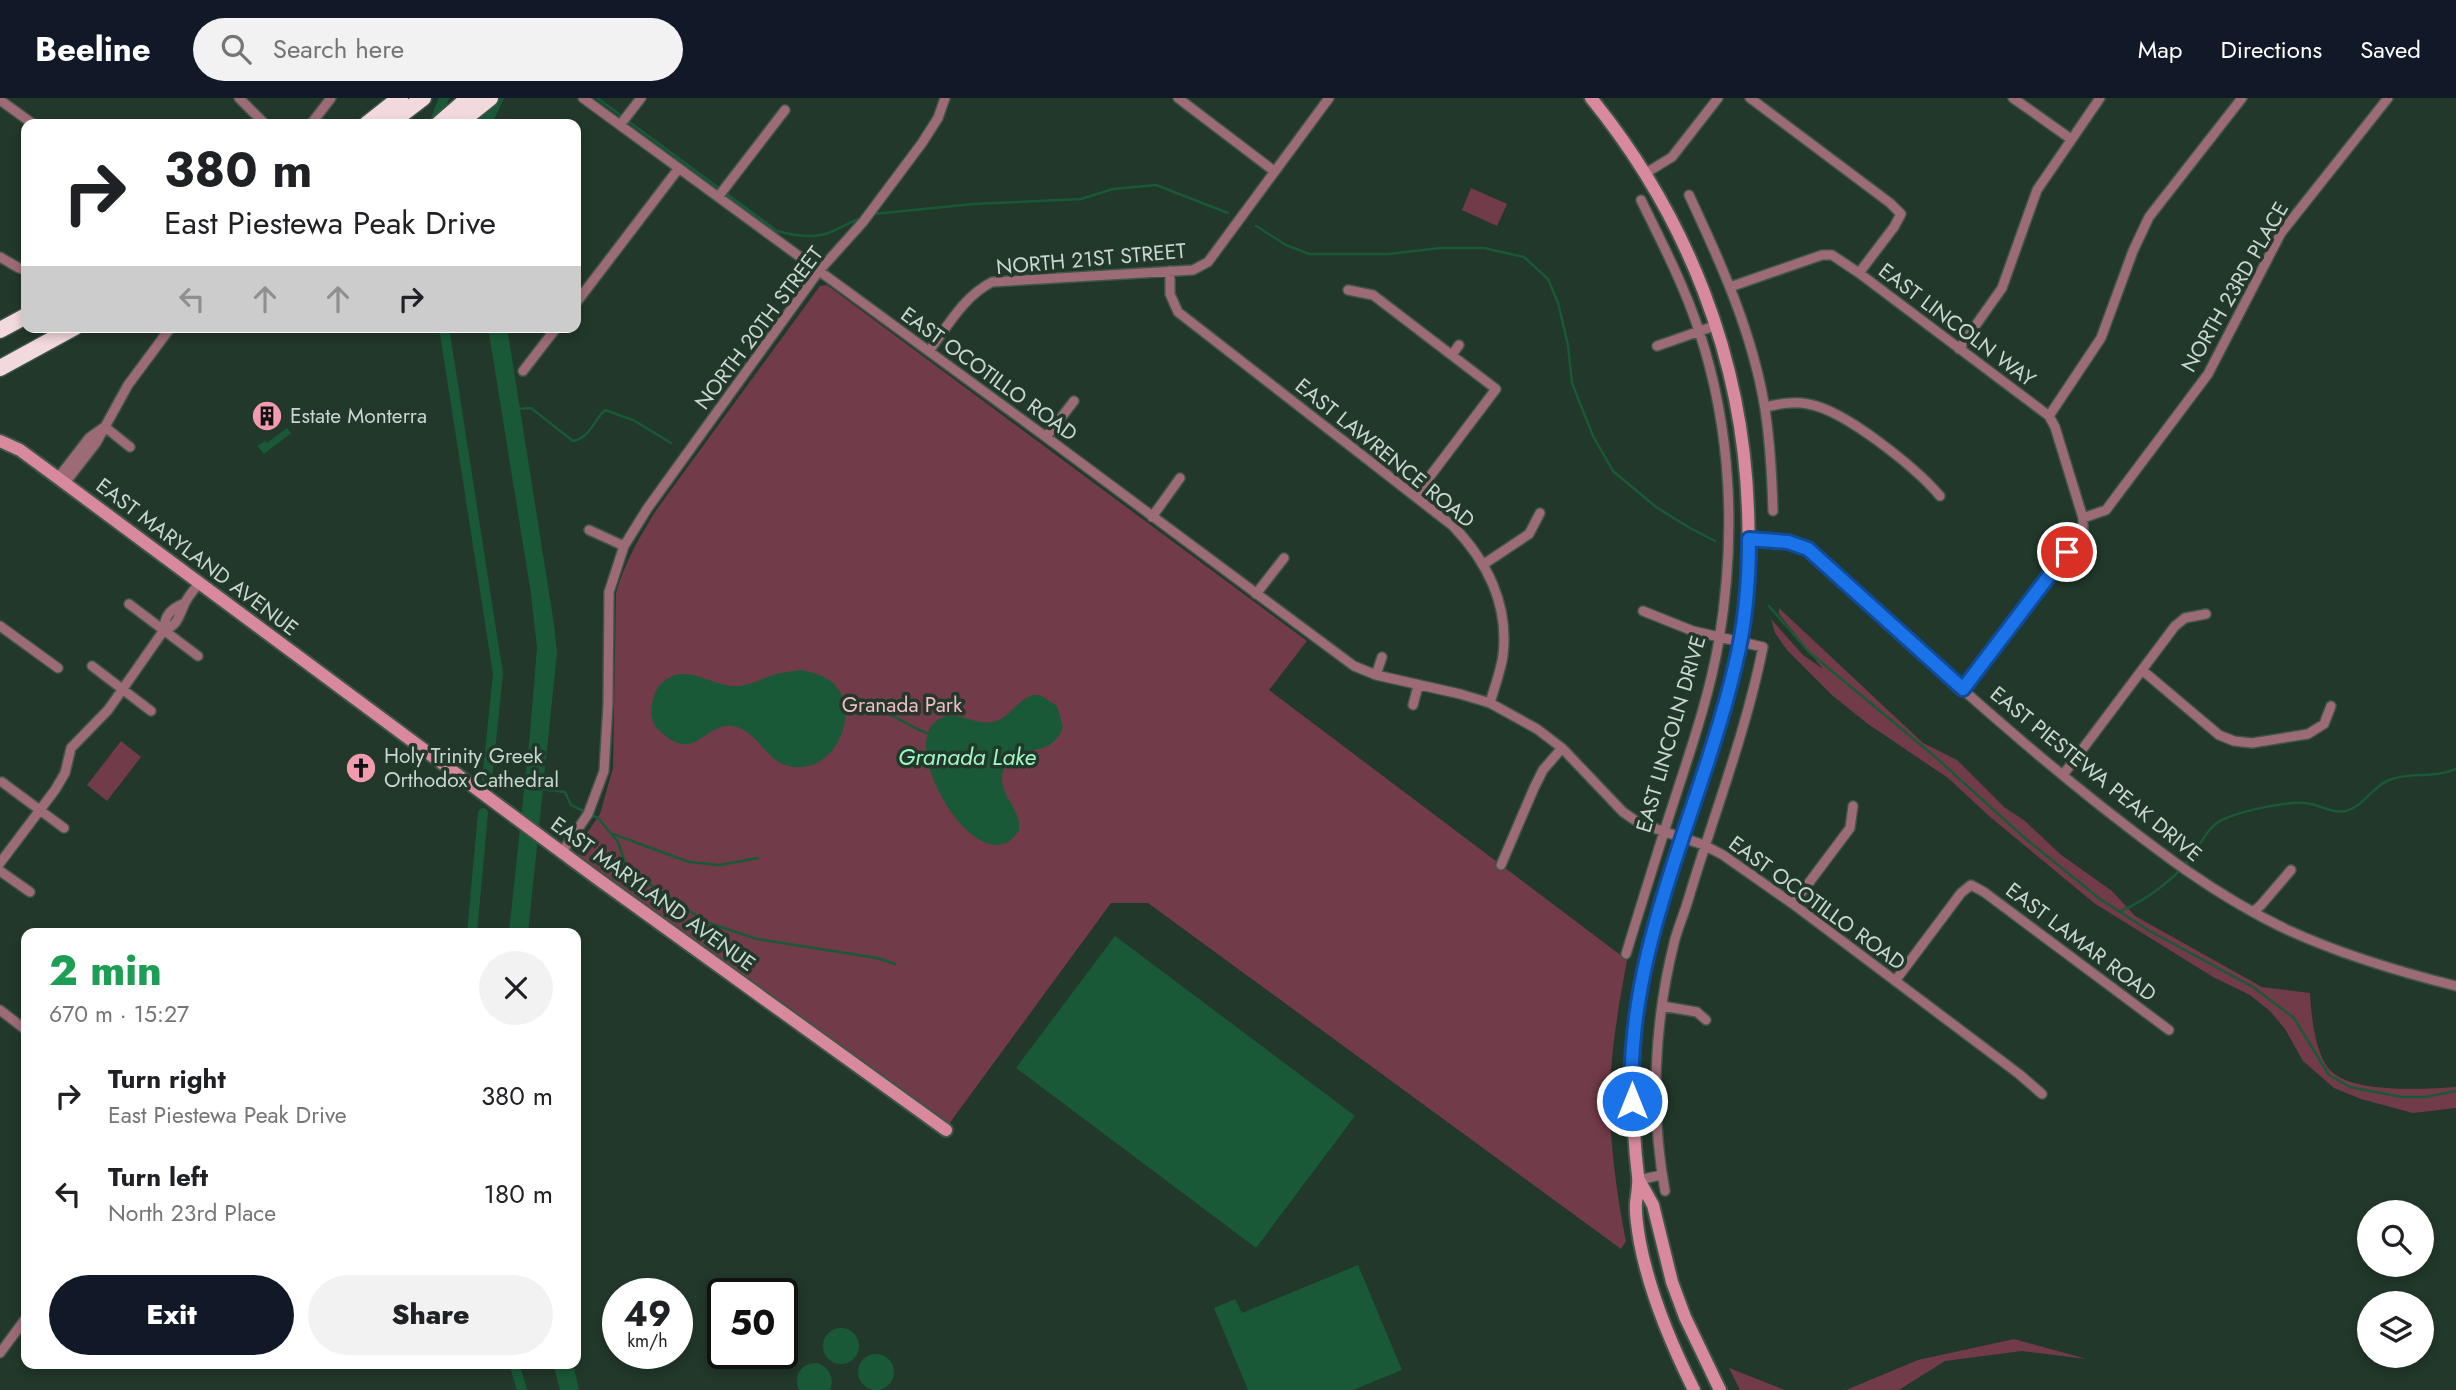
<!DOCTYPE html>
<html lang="en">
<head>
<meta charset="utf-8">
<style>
	:root { --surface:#fff; --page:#f2f2f2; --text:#202124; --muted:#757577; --accent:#111827 }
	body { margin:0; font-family:Jost,sans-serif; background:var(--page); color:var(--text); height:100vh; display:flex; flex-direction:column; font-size:26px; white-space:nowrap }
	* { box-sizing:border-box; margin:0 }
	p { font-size:23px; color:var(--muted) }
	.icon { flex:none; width:38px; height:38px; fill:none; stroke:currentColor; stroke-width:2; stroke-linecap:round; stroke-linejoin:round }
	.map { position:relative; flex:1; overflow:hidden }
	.sheet { position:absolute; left:21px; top:830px; width:560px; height:441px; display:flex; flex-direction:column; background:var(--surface); border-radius:14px; box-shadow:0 4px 10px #0003 }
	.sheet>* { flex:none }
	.banner { position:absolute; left:21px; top:21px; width:560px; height:214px; border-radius:14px; box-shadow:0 4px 10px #0003; background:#fff; color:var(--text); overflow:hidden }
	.tools { position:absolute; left:2357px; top:1102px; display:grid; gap:14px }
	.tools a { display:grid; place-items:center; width:77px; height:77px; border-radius:50%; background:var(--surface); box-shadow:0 4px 10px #0003; font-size:35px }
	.speed { position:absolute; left:602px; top:1180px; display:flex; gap:14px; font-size:35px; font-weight:700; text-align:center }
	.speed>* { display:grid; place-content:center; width:91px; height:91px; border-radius:50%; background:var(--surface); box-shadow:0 4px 10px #0003; line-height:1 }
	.speed small { font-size:18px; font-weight:400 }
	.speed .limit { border:4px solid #111; border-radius:10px; background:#fff; color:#111 }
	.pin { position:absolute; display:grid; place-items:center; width:60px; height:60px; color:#fff; margin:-30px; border:4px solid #fff; border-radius:50%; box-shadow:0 2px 7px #0007 }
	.me { position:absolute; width:77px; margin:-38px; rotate:0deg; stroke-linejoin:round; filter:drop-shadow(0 0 5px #0008) }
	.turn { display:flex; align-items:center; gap:24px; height:147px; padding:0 28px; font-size:32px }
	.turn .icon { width:91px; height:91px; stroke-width:2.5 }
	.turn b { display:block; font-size:49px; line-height:60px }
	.lanes { display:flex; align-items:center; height:66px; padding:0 28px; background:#0003; justify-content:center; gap:35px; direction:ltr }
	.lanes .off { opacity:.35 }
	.round { display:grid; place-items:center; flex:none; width:74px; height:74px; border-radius:37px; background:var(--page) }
	.headline { display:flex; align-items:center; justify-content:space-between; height:119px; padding:0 28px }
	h1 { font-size:42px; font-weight:800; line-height:52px; color:#1e9e55 }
	.primary-button { display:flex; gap:14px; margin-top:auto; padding:14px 28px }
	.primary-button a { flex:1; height:80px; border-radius:42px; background:var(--accent); color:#fff; font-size:28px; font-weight:800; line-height:80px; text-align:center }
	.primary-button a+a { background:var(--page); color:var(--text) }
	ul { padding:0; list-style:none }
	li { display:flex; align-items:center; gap:21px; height:98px; padding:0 28px }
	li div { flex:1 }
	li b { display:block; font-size:26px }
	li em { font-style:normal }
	header { display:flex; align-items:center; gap:42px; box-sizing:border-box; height:98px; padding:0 35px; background:var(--accent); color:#fff }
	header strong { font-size:33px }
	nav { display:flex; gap:38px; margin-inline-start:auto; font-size:24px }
	.search { width:490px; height:63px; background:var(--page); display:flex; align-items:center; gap:18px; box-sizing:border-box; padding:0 24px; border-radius:38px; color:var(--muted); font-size:26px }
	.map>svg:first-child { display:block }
	.green { fill:#723b49 }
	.water { fill:#1a5937 }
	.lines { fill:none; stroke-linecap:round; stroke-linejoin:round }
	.stream { stroke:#1a5937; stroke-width:2.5 }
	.canal { stroke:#1a5937; stroke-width:10 }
	.street-casing { stroke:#3f5548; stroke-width:12 }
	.secondary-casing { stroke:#3f5548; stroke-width:16 }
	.highway-casing { stroke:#3f5548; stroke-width:19 }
	.street { stroke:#9d6b76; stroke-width:9 }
	.secondary { stroke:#d8899c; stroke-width:12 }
	.highway { stroke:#f2d9dd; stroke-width:16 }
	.route-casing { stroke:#114b97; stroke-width:18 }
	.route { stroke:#1a73e8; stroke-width:12 }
	.labels { text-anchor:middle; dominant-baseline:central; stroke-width:7; stroke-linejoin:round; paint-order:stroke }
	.street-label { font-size:21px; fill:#c9d7ce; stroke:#21382a }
	.poi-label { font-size:21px; fill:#c9d7ce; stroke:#21382a; text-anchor:start }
	.park-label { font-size:21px; fill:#f5bac6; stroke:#21382a }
	.water-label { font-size:23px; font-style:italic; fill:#a1fac3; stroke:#21382a }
</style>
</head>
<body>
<header>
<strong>Beeline</strong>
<div class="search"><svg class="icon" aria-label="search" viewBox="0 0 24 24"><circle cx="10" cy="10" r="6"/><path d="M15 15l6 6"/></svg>Search here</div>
<nav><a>Map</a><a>Directions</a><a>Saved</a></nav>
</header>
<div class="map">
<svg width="2456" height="1292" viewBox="0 0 2456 1292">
	<rect width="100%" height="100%" fill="#21382a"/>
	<!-- green -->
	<path class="green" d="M1471,90L1507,106L1497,128L1462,112Z
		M827,187L1307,543L1269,592L1627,862C1619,906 1611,950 1610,995C1609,1040 1617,1098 1626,1143L1621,1151L1148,805H1111L949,1026L581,759L578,753L579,747L600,716L613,670L616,495C625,464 640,438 657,411L820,188Z
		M1779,510L1923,645L1957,662L2004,709L2025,723L2060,756L2112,793L2135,818L2262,889L2310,895C2311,916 2315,956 2330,972C2352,996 2426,991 2456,989V1010L2413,1015L2361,1001L2334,990L2303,963L2285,931L2270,913L2250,897L2213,879L2094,805L1989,718L1948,680L1868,626L1833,598L1787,552L1775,535L1771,521L1803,557L1823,571L1779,516Z
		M121,643L141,659L107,703L87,687Z
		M2014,1241L2087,1261L2022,1253L1945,1263L1899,1292H1846L1918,1262Z
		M1729,1270L1785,1292H1740Z"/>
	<!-- water -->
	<path class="water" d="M481,0H504L492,26H472Z
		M488,229H507L554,526L557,555L528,835H509L530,635L537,550L531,496Z
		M287,330L291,335L264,356L257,348L265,343L267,345Z
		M802,572C814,575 827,578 835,587C860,614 837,667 802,669C767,672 763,637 737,629C706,619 697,668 661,634C652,627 650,617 652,606C654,597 657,588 664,583C686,566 708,585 730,588C746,590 761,581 776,576C784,574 793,573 802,572Z
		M1032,597H1040L1057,608L1063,629C1051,664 1016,642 1004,671C994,694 1022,709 1019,732C1015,738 1011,744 1003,746C964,758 903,652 935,624C953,608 973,628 993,624C1008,621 1017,603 1032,597Z
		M1115,838L1355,1018L1256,1150L1016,970Z
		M1358,1167L1402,1272L1353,1292H1248L1214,1210L1235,1201L1242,1215Z
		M823 1248a18 18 0 1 1 36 0a18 18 0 1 1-36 0Z
		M858 1274a18 18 0 1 1 36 0a18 18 0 1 1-36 0Z
		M553,1265H573L579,1292H560Z
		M817,1265C829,1269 835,1280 830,1292H799C793,1277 801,1265 817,1265Z"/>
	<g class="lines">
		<!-- stream -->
		<path class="stream" d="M597,0L623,19
			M628,23L777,133C792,137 813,141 828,135C840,131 851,123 864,119
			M874,116L973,106L1081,101L1113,91L1156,87L1228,115
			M1256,128L1286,147L1309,156H1389L1440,150H1484L1524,159L1548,181L1558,205L1568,247L1572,285L1593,338L1613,373L1656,409L1688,429L1715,443
			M517,311L531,310L573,343C591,339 593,323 605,312L633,322L671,345
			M1769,508L1809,554L1933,657L2026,741L2100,801L2148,832L2253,889L2294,920L2329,977L2350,989L2401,999H2425L2456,993
			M852,607C875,602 904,627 927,635
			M542,691L565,694L571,707L598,720L618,744L627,771L706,824L757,841L877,860L895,866
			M613,736L689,764L720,767L758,760
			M2121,813C2146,802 2172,783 2189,762C2202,746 2206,728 2226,720C2243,713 2287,703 2305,705C2319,706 2331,716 2346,713C2363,709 2373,688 2389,682C2411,673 2434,681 2456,671"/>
		<!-- canal -->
		<path class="canal" d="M434,26L444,0
			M444,229L498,576L487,682
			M472,835L483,715
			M514,1265L522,1292"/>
		<!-- street casing -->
		<g class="street-casing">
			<path id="street" d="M239,0L265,26
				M583,0L1046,339L1354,568L1376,577L1460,596L1490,605L1537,631L1562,650L1623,714L1639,725L1704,747L1723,757L1793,806L2019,976L2042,996
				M1178,0L1274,73
				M1750,0L1890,105L1901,116L1894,129L1859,175
				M2013,0L2071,41
				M0,2L33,26
				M311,26L331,0
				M620,27L641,0
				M1646,75L1672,59L1718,0
				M1689,97C1721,165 1753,236 1765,311C1770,344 1772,379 1773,413
				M718,99L785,12
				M0,159L19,170L26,172
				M1170,173V196L1178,214L1453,428C1487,463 1509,507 1503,557C1501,573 1494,590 1490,605
				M1730,189L1822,157H1832L1859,175L2049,318L2055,329L2083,420V433L1963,591
				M1348,192L1373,197L1496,291L1415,398
				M576,205L679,70
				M1657,248L1717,227
				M1959,251L2002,190L2037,92L2100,0
				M929,253C947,229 964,198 992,184L1193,172L1208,164L1329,0
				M1452,257L1459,247
				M523,273L557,229
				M1765,309C1779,306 1793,303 1808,306C1845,312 1916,370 1940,398
				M2049,318L2101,240L2133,153L2149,119L2242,0
				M105,329L130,349
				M1046,339L1074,303
				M58,380L89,340L103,330
				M65,385L96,345L128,287L171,229
				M1152,419L1180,380
				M2083,420L2106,412L2208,276L2281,135L2388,0
				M589,432L624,448
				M1749,441C1775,442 1797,443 1818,459C1907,542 1997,625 2092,701C2155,751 2217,799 2290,833C2343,857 2400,874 2456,888
				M1484,466L1529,436L1540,415
				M1256,496L1284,460
				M129,506L198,558
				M1643,513L1693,533L1763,549C1746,634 1714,716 1689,799C1685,814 1678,829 1674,845C1654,925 1650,1012 1665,1093
				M0,528L58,570
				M164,532C178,528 179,517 185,505C188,498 195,491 199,485
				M92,568L151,613
				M2142,572L2219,637L2234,643L2252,645L2308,636L2324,626L2331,608
				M1376,577L1382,559
				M1413,607L1418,588
				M2063,677L2175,528L2185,520L2206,516
				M2,684L64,730
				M562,754L588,716L604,673L608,606L609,494L624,448L647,411L818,174L863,124L922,45L938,20L945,0
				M0,765L55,692L65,675L71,650L108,612L164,532C164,517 172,510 185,505
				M1501,767L1534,690L1543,672L1562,650
				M0,773L30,794
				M1793,806L1850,730L1853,708
				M2253,814L2261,807L2291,772
				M1626,856C1642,804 1658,752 1675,700C1692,648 1710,595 1719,542C1736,439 1732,332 1699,233C1684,187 1662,145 1641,102
				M1895,883L1961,795L1971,787L1984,794L2169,932
				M1662,908L1697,914L1706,922
				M0,912L26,932
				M1639,1082L1661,1077
				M0,1255L26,1220"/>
		</g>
		<!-- secondary casing -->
		<g class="secondary-casing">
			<path id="secondary" d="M1591,0C1687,118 1743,260 1748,412C1750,464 1747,517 1735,568C1713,663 1673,753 1649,848C1630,924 1629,1001 1638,1078C1639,1087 1637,1096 1636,1105C1635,1117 1638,1133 1640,1145C1650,1196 1671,1246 1694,1292
				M0,343L20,352L58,380L598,781L946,1032
				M1639,1082L1653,1107L1672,1184L1685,1219L1720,1292"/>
		</g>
		<!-- highway casing -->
		<g class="highway-casing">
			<path id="highway" d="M367,26L400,0
				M389,26L423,0
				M439,26L469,0
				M452,26L470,16L490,0
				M0,232L26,218
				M0,270L75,229"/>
		</g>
		<!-- street -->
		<use href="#street" class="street"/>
		<!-- secondary -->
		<use href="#secondary" class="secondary"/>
		<!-- highway -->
		<use href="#highway" class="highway"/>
	</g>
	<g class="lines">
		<!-- route casing -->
		<g class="route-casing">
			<path id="route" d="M1632,1003C1625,851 1701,713 1735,568C1745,528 1749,483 1749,441L1788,444L1808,451L1963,591L2067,454"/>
		</g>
		<!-- route -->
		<use href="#route" class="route"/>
	</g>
	<!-- icons -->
	<defs>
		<g id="building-disc" transform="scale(1.575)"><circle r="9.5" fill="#f29aae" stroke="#21382a"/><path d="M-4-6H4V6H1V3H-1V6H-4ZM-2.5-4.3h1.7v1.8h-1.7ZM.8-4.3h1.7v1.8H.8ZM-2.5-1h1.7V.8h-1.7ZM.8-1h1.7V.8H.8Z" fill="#111"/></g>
		<g id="church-disc" transform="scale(1.575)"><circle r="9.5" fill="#f29aae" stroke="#21382a"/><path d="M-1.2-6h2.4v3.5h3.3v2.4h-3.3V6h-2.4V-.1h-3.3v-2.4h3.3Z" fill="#111"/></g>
	</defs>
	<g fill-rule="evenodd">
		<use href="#building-disc" x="267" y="318"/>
		<use href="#church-disc" x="361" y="670"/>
	</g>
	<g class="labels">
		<!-- street labels -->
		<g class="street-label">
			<text transform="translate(1091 161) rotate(-5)">NORTH 21ST STREET</text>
			<text transform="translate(2235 189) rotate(-60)">NORTH 23RD PLACE</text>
			<text transform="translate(1957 227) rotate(37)">EAST LINCOLN WAY</text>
			<text transform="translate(759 230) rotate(-53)">NORTH 20TH STREET</text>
			<text transform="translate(989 276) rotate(36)">EAST OCOTILLO ROAD</text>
			<text transform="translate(1385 355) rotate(39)">EAST LAWRENCE ROAD</text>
			<text transform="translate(197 459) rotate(37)">EAST MARYLAND AVENUE</text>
			<text transform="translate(1671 636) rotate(-74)">EAST LINCOLN DRIVE</text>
			<text transform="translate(2096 676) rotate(39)">EAST PIESTEWA PEAK DRIVE</text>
			<text transform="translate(653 796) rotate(36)">EAST MARYLAND AVENUE</text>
			<text transform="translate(1817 805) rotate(36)">EAST OCOTILLO ROAD</text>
			<text transform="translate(2081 844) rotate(37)">EAST LAMAR ROAD</text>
		</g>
		<!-- poi labels -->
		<g class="poi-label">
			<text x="290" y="318">Estate Monterra</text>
			<text x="384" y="658">Holy Trinity Greek<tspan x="384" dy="24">Orthodox Cathedral</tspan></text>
		</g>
		<!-- park labels -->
		<g class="park-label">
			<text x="902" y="607">Granada Park</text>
		</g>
		<!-- water labels -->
		<g class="water-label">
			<text x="967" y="659">Granada Lake</text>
		</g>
	</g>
</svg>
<div class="tools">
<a><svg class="icon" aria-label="search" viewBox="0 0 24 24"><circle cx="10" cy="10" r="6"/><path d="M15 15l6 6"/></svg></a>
<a><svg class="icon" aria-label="layers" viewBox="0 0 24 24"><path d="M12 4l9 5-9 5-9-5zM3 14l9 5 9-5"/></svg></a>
</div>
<div class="speed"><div>49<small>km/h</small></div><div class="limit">50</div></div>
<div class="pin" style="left:2067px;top:454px;background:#d93025"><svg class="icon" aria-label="arrive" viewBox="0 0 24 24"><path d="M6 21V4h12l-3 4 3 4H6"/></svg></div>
<svg class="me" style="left:1632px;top:1003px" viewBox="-20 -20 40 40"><circle r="17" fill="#1a73e8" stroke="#fff" stroke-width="3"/><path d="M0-11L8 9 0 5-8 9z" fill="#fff"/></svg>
<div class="banner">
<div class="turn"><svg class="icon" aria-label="right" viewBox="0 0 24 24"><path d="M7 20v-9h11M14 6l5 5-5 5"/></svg><div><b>380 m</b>East Piestewa Peak Drive</div></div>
<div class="lanes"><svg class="icon off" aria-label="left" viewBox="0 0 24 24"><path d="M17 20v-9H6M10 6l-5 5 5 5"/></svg><svg class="icon off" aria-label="ahead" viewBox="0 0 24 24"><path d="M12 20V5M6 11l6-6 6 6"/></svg><svg class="icon off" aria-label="ahead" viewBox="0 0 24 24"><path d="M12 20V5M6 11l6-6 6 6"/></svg><svg class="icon" aria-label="right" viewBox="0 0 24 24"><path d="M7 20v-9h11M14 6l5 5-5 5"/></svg></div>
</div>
<section class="sheet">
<div class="headline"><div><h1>2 min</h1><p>670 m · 15:27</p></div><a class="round"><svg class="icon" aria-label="close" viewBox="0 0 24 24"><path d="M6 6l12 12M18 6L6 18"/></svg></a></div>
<ul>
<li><svg class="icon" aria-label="right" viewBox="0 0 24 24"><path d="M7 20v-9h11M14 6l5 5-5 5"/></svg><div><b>Turn right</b><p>East Piestewa Peak Drive</p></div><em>380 m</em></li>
<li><svg class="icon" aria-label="left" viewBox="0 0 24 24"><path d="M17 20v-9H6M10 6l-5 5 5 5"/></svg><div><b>Turn left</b><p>North 23rd Place</p></div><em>180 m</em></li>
</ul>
<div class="primary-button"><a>Exit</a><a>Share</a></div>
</section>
</div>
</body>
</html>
